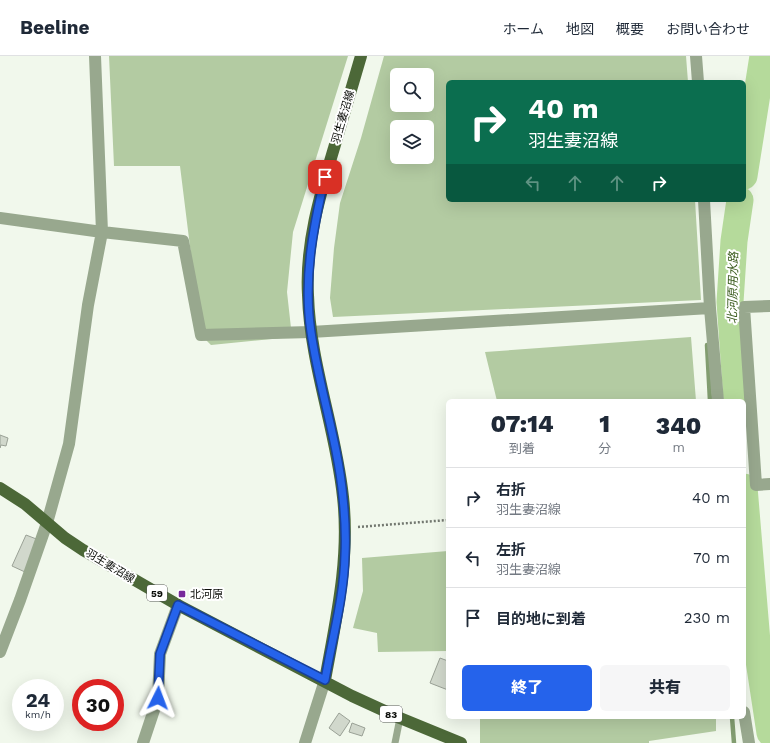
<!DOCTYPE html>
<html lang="ja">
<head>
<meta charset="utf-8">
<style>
	:root { --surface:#fff; --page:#f6f6f7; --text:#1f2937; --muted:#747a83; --line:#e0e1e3; --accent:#2563eb }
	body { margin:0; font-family:"Work Sans","Noto Sans JP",sans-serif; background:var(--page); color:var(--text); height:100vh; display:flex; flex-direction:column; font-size:15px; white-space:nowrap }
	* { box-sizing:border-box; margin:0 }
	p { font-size:13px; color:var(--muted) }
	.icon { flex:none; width:22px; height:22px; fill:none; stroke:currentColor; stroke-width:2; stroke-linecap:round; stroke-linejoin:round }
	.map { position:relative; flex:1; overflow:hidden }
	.drawer { position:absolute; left:446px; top:343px; width:300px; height:320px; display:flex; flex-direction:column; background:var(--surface); border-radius:6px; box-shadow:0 4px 16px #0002 }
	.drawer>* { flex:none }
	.top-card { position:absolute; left:446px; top:24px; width:300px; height:122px; border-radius:6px; box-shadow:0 4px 16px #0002; background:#0b6e4f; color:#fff; overflow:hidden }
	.controls { position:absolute; left:390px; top:12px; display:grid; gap:8px }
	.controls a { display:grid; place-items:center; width:44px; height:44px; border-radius:6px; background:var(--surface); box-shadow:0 4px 16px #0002; font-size:20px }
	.speed { position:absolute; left:12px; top:623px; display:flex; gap:8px; font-size:20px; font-weight:700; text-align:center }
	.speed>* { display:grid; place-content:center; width:52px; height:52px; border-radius:50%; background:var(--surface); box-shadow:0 4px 16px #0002; line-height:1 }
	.speed small { font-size:10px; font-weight:400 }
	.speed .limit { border:6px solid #d22; background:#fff; color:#111 }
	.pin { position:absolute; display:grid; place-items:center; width:34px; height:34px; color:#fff; margin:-17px; border-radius:8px; box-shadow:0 2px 6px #0006 }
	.me { position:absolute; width:44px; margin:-22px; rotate:3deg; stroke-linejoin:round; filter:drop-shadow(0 0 3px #0008) }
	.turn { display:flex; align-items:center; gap:14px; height:84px; padding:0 16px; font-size:18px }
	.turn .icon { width:52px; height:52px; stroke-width:2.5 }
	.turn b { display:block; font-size:28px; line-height:34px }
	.lanes { display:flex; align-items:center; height:38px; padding:0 16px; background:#0003; justify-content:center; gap:20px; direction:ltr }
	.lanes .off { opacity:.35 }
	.eta { display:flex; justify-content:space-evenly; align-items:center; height:68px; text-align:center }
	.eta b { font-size:24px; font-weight:800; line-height:28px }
	.cta { display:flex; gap:8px; margin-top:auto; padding:8px 16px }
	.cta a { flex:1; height:46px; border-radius:6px; background:var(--accent); color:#fff; font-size:16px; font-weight:800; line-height:46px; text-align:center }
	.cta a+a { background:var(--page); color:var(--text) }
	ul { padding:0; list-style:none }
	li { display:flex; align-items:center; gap:12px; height:60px; padding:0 16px; border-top:1px solid var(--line) }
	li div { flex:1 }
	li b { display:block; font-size:15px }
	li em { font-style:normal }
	header { display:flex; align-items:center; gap:24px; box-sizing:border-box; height:56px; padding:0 20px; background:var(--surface); border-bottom:1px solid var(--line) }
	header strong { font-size:19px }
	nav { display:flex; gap:22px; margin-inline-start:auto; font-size:14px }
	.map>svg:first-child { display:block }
	.green { fill:#b3cba2; fill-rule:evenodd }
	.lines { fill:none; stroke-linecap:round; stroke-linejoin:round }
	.stream { stroke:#829d70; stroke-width:4.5 }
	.river { stroke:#b5da9b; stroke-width:27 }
	.building { fill:#d1d8cc; stroke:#9aa196 }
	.path { stroke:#737870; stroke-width:2.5; stroke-dasharray:2 2; stroke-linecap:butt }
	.lane { stroke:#98a88e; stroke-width:7 }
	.street { stroke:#98a88e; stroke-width:12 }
	.primary { stroke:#4c6838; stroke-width:12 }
	.route-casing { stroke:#184099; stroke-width:10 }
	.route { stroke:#2563eb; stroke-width:7 }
	.poi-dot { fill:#782a9b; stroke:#fff; stroke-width:1.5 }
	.labels { text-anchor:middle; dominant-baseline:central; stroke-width:4; stroke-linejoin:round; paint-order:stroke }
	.shield { fill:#fff; stroke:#555654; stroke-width:1 }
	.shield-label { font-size:10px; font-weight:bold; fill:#0c0e0a }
	.street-label { font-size:11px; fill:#0c0e0a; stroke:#fff }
	.poi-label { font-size:11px; fill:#0c0e0a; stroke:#fff; text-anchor:start }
	.water-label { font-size:12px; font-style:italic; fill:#395a1c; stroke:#fff }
</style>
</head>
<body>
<header>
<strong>Beeline</strong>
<nav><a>ホーム</a><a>地図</a><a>概要</a><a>お問い合わせ</a></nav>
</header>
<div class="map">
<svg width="770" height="687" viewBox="0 0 770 687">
	<rect width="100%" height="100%" fill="#f1f8ec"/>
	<!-- green -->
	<path class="green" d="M109,0H348L293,176L287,236L292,281L211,289L201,279L180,110H114Z
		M384,0H686L688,26H448V144H695L701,244L333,261L330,242L334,192L340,147L361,82ZM397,19H427V49H397ZM397,71H427V101H397Z
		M691,281L696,345H497L485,296Z
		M448,495V595L378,596L377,577L353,572L363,535L362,502Z
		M480,661H716V675L649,685V687H480Z"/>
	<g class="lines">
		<!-- stream -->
		<path class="stream" d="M707,289L710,345
			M732,661L734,687"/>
		<!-- river -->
		<path class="river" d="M744,120L763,0
			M737,345L730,246L734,185L740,144
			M744,431L758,598L770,677"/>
	</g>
	<!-- building -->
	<path class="building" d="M0,379L8,382L6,390L1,389L0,392Z
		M26,479L39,484L25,516L12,510Z
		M440,602L448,605V634L430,627Z
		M339,657L350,665L340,680L329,672Z
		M352,667L365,672L362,680L349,676Z"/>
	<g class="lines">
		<!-- path -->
		<path class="path" d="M358,471L448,464"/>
		<!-- lane -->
		<path class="lane" d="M395,687L400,662"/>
		<!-- street -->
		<path class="street" d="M696,0L698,26
			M704,144L710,252L718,345
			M0,162L102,176L183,185L201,279L311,276L710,252
			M770,250L744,251L756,429L770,428
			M0,596L20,544L47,467L69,388L88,249L102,176L95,0
			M744,656L749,687
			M143,687L158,642L160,598L178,549
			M305,687L325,624"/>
		<!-- primary -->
		<path class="primary" d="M0,432L25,448L65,482L83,494L178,549L352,640L400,662L461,687
			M325,624C336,563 350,503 343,441C336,373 310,308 308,239C305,189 320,139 334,92C343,61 352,31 361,0"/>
	</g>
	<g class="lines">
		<!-- route casing -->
		<g class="route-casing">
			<path id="route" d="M158,642L160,598L178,549L325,624C332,583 344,541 345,499C346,480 345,461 343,442C338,386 319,332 311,276C303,224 313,172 325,121"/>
		</g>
		<!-- route -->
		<use href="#route" class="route"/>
	</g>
	<!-- markers -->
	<rect class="poi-dot" x="178" y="534" width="8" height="8" rx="2"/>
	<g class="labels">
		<!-- shield labels -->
		<g class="shield">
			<rect x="147" y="529" width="20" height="16" rx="3"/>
			<rect x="380" y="650" width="22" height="16" rx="3"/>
		</g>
		<g class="shield-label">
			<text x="157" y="537">59</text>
			<text x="391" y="658">83</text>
		</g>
		<!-- street labels -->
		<g class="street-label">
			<text transform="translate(343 61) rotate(-74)">羽生妻沼線</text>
			<text transform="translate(110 510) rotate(31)">羽生妻沼線</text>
		</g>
		<!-- poi labels -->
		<g class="poi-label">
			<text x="190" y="538">北河原</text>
		</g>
		<!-- water labels -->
		<g class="water-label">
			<text transform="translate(733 232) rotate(-89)">北河原用水路</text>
		</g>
	</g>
</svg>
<div class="controls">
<a><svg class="icon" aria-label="search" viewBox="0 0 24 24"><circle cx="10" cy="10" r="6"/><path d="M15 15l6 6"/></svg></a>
<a><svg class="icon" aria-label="layers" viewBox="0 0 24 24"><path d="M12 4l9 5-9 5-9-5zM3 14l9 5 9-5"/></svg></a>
</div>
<div class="speed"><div>24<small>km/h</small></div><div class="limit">30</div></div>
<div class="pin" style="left:325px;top:121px;background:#d93025"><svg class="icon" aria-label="arrive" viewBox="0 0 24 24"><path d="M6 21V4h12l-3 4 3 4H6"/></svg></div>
<svg class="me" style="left:158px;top:642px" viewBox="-20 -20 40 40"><path d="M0-17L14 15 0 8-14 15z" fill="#2563eb" stroke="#fff" stroke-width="4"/></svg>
<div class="top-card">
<div class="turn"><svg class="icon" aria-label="right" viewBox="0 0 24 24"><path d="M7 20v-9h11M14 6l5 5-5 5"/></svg><div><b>40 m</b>羽生妻沼線</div></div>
<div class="lanes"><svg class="icon off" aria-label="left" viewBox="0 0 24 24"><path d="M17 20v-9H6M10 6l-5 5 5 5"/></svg><svg class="icon off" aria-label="ahead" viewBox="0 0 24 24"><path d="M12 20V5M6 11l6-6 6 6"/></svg><svg class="icon off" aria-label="ahead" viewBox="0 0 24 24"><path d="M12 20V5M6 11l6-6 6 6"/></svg><svg class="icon" aria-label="right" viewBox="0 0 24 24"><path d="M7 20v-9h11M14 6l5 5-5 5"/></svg></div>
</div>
<section class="drawer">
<div class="eta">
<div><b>07:14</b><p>到着</p></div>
<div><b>1</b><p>分</p></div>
<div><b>340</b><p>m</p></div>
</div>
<ul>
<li><svg class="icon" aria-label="right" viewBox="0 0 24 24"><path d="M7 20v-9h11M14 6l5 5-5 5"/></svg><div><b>右折</b><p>羽生妻沼線</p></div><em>40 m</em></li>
<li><svg class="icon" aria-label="left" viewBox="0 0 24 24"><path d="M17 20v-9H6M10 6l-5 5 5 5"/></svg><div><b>左折</b><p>羽生妻沼線</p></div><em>70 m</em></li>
<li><svg class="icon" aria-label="arrive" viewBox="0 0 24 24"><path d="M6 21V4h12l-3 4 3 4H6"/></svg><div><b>目的地に到着</b></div><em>230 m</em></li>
</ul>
<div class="cta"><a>終了</a><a>共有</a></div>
</section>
</div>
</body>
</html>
